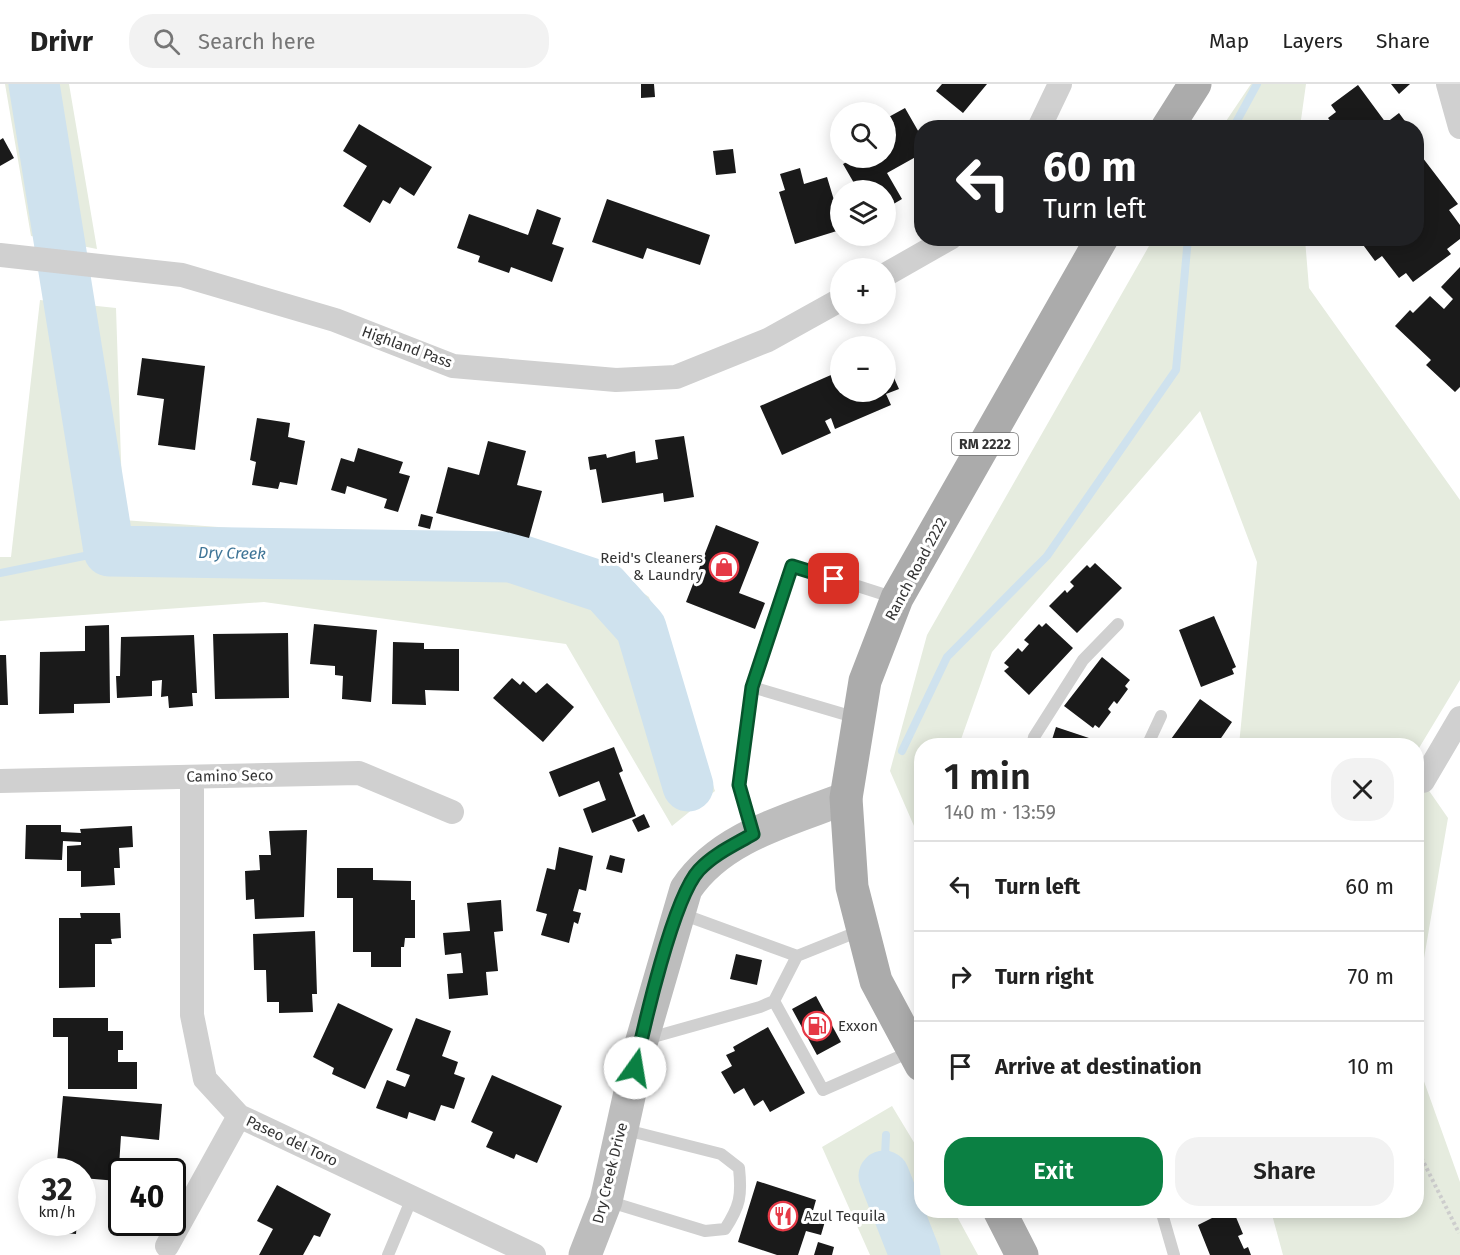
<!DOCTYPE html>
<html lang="en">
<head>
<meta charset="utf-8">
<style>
	:root { --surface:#fff; --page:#f2f2f2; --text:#222; --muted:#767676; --line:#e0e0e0; --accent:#0b8043 }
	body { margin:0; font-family:"Fira Sans",sans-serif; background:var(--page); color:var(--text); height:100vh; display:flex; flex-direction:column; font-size:22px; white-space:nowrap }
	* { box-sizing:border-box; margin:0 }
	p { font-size:20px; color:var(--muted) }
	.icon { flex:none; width:33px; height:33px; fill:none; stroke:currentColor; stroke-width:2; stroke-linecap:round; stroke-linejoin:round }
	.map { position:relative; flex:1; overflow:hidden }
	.side { position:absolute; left:914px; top:654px; width:510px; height:480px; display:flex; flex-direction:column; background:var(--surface); border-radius:24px; box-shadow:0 3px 15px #0003 }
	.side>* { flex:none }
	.top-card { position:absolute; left:914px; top:36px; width:510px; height:126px; border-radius:24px; box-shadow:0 3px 15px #0003; background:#202124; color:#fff; overflow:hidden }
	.buttons { position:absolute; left:830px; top:18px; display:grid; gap:12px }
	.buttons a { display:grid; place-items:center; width:66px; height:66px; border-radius:50%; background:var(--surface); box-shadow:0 3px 15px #0003; font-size:30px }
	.speed { position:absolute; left:18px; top:1074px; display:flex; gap:12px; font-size:30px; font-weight:700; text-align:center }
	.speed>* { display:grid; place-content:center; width:78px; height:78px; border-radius:50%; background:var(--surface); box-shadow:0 3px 15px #0003; line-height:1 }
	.speed small { font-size:15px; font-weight:400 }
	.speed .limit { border:3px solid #111; border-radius:9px; background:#fff; color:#111 }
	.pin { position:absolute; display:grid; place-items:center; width:51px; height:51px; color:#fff; margin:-26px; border-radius:12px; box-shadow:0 3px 9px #0006 }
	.me { position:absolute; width:66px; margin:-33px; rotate:13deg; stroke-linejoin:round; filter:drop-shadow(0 0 4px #0008) }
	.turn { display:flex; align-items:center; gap:21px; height:126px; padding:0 30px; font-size:27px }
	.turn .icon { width:78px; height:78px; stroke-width:2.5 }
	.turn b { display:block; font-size:42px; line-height:51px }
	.round { display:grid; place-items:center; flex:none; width:63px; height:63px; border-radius:24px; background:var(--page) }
	.summary { display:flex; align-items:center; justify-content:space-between; height:102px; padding:0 30px }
	h1 { font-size:36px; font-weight:600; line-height:45px }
	.cta { display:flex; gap:12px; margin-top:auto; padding:12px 30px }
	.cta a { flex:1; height:69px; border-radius:24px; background:var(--accent); color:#fff; font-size:24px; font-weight:600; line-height:69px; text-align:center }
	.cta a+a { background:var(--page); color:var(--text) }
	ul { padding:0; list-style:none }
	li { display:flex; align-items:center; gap:18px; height:90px; padding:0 30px; border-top:2px solid var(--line) }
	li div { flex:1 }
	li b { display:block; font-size:22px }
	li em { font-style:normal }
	header { display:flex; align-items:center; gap:36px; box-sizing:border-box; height:84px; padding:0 30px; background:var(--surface); border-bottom:2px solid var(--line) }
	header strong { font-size:28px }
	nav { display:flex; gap:33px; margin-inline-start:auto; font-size:21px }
	.search { width:420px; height:54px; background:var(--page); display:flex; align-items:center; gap:15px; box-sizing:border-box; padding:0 21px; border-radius:24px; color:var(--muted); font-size:22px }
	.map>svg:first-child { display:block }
	.green { fill:#e6ecdf }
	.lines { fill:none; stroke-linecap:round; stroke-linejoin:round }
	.stream { stroke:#cfe2ee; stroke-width:8 }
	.river { stroke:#cfe2ee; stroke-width:51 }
	.building { fill:#1a1a1a }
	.path { stroke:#cdcdcd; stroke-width:4; stroke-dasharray:3 3; stroke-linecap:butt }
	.lane { stroke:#d0d0d0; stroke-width:12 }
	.street { stroke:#d0d0d0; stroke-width:24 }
	.secondary { stroke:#bdbdbd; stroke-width:33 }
	.primary { stroke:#ababab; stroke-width:33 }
	.route-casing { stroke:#07532c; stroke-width:15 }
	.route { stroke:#0b8043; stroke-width:10 }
	.labels { text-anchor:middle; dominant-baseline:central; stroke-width:6; stroke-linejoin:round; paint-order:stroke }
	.shield { fill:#fff; stroke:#707070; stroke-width:1.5 }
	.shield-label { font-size:14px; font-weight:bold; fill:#333 }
	.street-label { font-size:15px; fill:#333; stroke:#fff }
	.poi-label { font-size:15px; fill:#333; stroke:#fff; text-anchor:start }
	.water-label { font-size:16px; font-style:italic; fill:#3f7597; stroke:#fff }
</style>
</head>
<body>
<header>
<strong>Drivr</strong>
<div class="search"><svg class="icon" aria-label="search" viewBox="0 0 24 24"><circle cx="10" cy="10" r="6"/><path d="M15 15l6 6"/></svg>Search here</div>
<nav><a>Map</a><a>Layers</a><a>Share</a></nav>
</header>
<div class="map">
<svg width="1460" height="1171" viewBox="0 0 1460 1171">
	<rect width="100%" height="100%" fill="#fff"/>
	<!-- green -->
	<path class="green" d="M5,0H69L97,165L31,152Z
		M1251,0H1306L1300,43H1222Z
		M1153,155H1305L1309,204L1460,416V596L1416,669V662L1239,661L1257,478L1200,327L992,568L959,661L921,662V758L890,687L927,551Z
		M40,216L116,224L123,436L412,457L529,462L592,474L649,513L715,707L672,742L566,560L264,518L0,537V473H11Z
		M1416,688L1448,734L1416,921Z
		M1416,975L1460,1098V1171H1283L1271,1127L1416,1126Z
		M892,1022L921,1070V1126L954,1127L978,1171H870L822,1063Z"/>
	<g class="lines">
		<!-- stream -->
		<path class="stream" d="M1233,44L1257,0
			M0,489L109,467
			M902,667L947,573L1047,472L1176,286L1188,154
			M884,1092L886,1051"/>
		<!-- river -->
		<path class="river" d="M34,0L109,467L511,473L605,504L641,544L688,702
			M884,1092L915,1171"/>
	</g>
	<!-- building -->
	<path class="building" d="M641,0H654L655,13L641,14Z
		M942,0H987L963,29L936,7Z
		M1391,0H1410L1399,10Z
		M1358,1L1386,39L1399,29L1410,44H1336L1328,34L1336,28L1331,21Z
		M905,24L921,52V70L887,89L902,115L885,125V106H858L843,80L854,74H885V35Z
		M359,40L432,83L414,112L400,103L390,120L383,116L370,139L343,122L367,82L343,67Z
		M3,54L14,74L0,82V56Z
		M733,65L736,89L716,91L713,67Z
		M1416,65L1458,120L1449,126L1460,141V155L1447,165L1451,170L1413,198L1406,189L1399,194L1382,172L1375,177L1358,154H1416Z
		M800,84L804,100L827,93L840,136V146L795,160L779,108L785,106L780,90Z
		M607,115L710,151L700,181L647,164L643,175L592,158Z
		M537,125L561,134L552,160L564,164L552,198L511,183L509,189L478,178L480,172L457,164L469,130L528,151Z
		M1460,183V303L1455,308L1426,281L1431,276L1395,242L1410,226L1413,229L1430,212L1444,225L1453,215L1441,203Z
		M142,274L205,282L195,366L158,361L164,315L137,311Z
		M885,274L899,305L886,310L891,321L835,345L831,334L825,337L831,349L782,371L760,322L840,287V308H885Z
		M257,334L290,339L288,353L305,357L297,401L280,398L278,405L252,401L256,378L250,376Z
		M684,352L694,413L664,418L663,409L602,419L596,385L590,386L588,373L606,370L607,374L635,367L636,379L658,375L655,356Z
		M488,357L526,367L517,401L542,407L529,454L436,429L448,383L479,391Z
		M358,364L403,378L399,389L410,392L398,428L384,424L387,415L347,402L345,410L331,406L341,374L354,378Z
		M421,430L433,433L430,445L418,442Z
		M716,441L759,458L739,509L765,519L755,545L686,518Z
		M1095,479L1122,504L1077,549L1049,522L1065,506L1067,509L1074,502L1070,498L1087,481L1090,484Z
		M1214,532L1236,583L1232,585L1234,590L1201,603L1179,546Z
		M1046,539L1073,564L1029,611L1004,587L1009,583L1004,579L1018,564L1022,568L1029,560L1024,556L1039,540L1042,543Z
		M314,540L377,546L371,618L342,615L343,592L335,591V582L310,580Z
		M109,541L110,619L74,620V629L39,630L40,568L85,567V542Z
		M288,549L289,614L215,615L213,550Z
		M194,551L197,609H192L193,622L169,624L168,612L161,613L162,596L152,597V612L117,614L116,592H120L121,553Z
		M393,558L424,559V565H459V607L425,606L426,621L392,620Z
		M0,571H6L8,621H0Z
		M1102,573L1130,596L1125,602L1128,605L1117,620L1114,617L1108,625L1111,628L1099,644L1095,641L1093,644L1064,622Z
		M512,594L520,601L523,597L536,609L547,599L574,623L543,658L493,614Z
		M1200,615L1232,638L1217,660L1213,657L1209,662H1166Z
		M1056,643L1089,654L1087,662H1050Z
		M614,663L623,687L619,689L636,732L592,749L583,725L606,716L599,697L559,713L549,688Z
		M644,730L650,743L638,748L632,736Z
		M26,741H61V748L81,749L80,745L132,742L133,763L119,764L120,784H114L115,801L81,803V787H67V762L81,761V758L63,757L62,776L25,775Z
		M307,746L304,833L255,835L254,815L246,816L245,787L260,786L259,771H271L269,747Z
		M559,763L593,772L586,807L579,805L573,827L581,829L578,840L574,838L569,859L541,851L547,830L536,827L547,784L555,786Z
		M610,771L625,775L622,789L606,785Z
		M337,784H373V796L411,797V816H415V854H405L404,863H401V883H371V868H353V814H337Z
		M501,816L503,847L494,848L498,887L486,888L488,911L449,915L447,890L463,889L461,869L445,871L443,849L470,847L467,819Z
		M80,829H120L121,854L111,855L112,860H95V903L59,904V834H81Z
		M315,847L317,910H312L313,928L279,929V918H267L266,886H254L253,850Z
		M736,870L762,876L757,901L730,895Z
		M816,912L841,958L817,971L792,925Z
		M338,919L393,945L365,1005L332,990L334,984L313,973Z
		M53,934H108V947H123V966H118V978H137V1005H68V953H53Z
		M416,934L451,947L442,972L458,978L454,990L465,994L454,1025L441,1021L435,1037L409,1028L407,1035L376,1024L387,996L405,1003L410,991L396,986Z
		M768,943L805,1009L770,1028L763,1016L754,1022L744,1004L734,1010L721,988L732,982L726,971L735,967L733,963Z
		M492,991L562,1022L537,1079L516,1070L514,1075L486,1063L493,1048L471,1038Z
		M63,1012L162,1020L159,1056L121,1052L118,1097L82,1094V1088H56Z
		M757,1097L816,1116L812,1130L826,1134L821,1151L806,1147L798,1171H777L738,1158Z
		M277,1101L331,1130L320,1153L314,1151L303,1171H259L273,1145L257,1137Z
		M82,1110H86L85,1127H82Z
		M1228,1126H1233L1243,1150L1238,1152L1244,1165L1248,1163L1251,1171H1210L1198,1141Z
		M40,1138H77L76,1150L50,1148Z
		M818,1158L834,1163L832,1171H814Z"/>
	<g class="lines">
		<!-- path -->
		<path class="path" d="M1416,1063L1459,1149"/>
		<!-- lane -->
		<path class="lane" d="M752,603L739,701L752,750
			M857,634L752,603L792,481L895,514
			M1032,662L1034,653L1083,576L1118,540
			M1147,662L1161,632
			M679,829L797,872L862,846
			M774,917L797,872
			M646,955L760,923L774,917L823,1006L912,967
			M607,1117L705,1147L725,1145C740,1122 742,1112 739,1084L721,1070L622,1045
			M1161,1126L1174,1171
			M388,1171L412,1114"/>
		<!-- street -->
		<path class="street" d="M1448,0L1460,43
			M1039,44L1060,0
			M0,171L182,191L335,236L453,282L616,296L676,293L768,256L840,216
			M885,191L950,154
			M192,693V931L205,995L239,1032L534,1171
			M0,697L359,689L452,728
			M1423,697L1460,634
			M167,1162L239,1032"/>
		<!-- secondary -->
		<path class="secondary" d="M585,1171L606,1117L640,963L686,805C721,752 790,736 846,714"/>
		<!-- primary -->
		<path class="primary" d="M1167,44L1195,0
			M921,981L876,897L852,803L846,714L865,597L897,514L1102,154
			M999,1126L1022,1171"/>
	</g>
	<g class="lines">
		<!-- route casing -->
		<g class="route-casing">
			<path id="route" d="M635,984C644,942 673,814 699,786C714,770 734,761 753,750L739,701L752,603L792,482L834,495"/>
		</g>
		<!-- route -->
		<use href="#route" class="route"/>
	</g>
	<!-- icons -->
	<defs>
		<g id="shop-ring" transform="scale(1.5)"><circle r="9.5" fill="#fff" stroke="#e63946" stroke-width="1.5"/><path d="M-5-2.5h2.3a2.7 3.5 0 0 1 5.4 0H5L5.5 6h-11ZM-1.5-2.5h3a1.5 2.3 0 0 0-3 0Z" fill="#e63946"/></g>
		<g id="fuel-ring" transform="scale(1.5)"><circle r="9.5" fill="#fff" stroke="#e63946" stroke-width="1.5"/><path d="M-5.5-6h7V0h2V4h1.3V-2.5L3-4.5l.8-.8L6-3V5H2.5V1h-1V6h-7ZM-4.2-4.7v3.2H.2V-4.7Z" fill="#e63946"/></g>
		<g id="restaurant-ring" transform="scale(1.5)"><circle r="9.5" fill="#fff" stroke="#e63946" stroke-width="1.5"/><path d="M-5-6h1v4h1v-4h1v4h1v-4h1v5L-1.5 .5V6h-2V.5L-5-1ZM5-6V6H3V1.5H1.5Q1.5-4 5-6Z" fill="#e63946"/></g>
	</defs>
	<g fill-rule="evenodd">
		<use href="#shop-ring" x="724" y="483"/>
		<use href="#fuel-ring" x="817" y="942"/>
		<use href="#restaurant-ring" x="783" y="1132"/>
	</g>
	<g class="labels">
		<!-- shield labels -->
		<rect class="shield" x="952" y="349" width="66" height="22" rx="4.5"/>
		<g class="shield-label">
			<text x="985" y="360">RM 2222</text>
		</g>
		<!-- street labels -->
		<g class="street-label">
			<text transform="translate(407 263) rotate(20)">Highland Pass</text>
			<text transform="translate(916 485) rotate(-62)">Ranch Road 2222</text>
			<text transform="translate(230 692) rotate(-1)">Camino Seco</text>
			<text transform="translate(292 1057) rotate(25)">Paseo del Toro</text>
			<text transform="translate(610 1089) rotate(-76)">Dry Creek Drive</text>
		</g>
		<!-- poi labels -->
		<g class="poi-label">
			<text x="703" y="474" text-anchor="end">Reid's Cleaners<tspan x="703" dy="17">&amp; Laundry</tspan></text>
			<text x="838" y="942">Exxon</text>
			<text x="804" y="1132">Azul Tequila</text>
		</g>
		<!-- water labels -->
		<g class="water-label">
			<text transform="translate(232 469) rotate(1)">Dry Creek</text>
		</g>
	</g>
</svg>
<div class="buttons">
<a><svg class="icon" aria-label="search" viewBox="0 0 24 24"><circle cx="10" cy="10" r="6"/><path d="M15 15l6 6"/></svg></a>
<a><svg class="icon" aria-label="layers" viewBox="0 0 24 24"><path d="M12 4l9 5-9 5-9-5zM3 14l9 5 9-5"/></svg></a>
<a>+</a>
<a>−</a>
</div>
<div class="speed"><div>32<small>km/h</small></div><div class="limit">40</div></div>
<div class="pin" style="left:834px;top:495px;background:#d93025"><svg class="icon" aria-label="arrive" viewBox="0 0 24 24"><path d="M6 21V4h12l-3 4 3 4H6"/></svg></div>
<svg class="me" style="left:635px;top:984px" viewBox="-20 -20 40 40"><circle r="19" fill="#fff"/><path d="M0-13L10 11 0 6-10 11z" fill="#0b8043"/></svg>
<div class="top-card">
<div class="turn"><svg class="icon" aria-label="left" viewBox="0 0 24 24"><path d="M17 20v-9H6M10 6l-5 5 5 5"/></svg><div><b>60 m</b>Turn left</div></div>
</div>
<section class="side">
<div class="summary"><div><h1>1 min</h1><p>140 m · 13:59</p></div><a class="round"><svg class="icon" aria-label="close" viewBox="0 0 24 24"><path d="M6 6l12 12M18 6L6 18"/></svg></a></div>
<ul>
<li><svg class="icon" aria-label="left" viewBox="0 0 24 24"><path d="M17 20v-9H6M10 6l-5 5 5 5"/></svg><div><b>Turn left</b></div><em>60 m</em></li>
<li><svg class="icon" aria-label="right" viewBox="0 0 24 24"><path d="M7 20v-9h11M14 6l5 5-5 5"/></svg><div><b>Turn right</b></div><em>70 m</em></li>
<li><svg class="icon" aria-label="arrive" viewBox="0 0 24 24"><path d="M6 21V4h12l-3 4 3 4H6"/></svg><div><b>Arrive at destination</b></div><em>10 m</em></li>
</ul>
<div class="cta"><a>Exit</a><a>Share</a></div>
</section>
</div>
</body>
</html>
